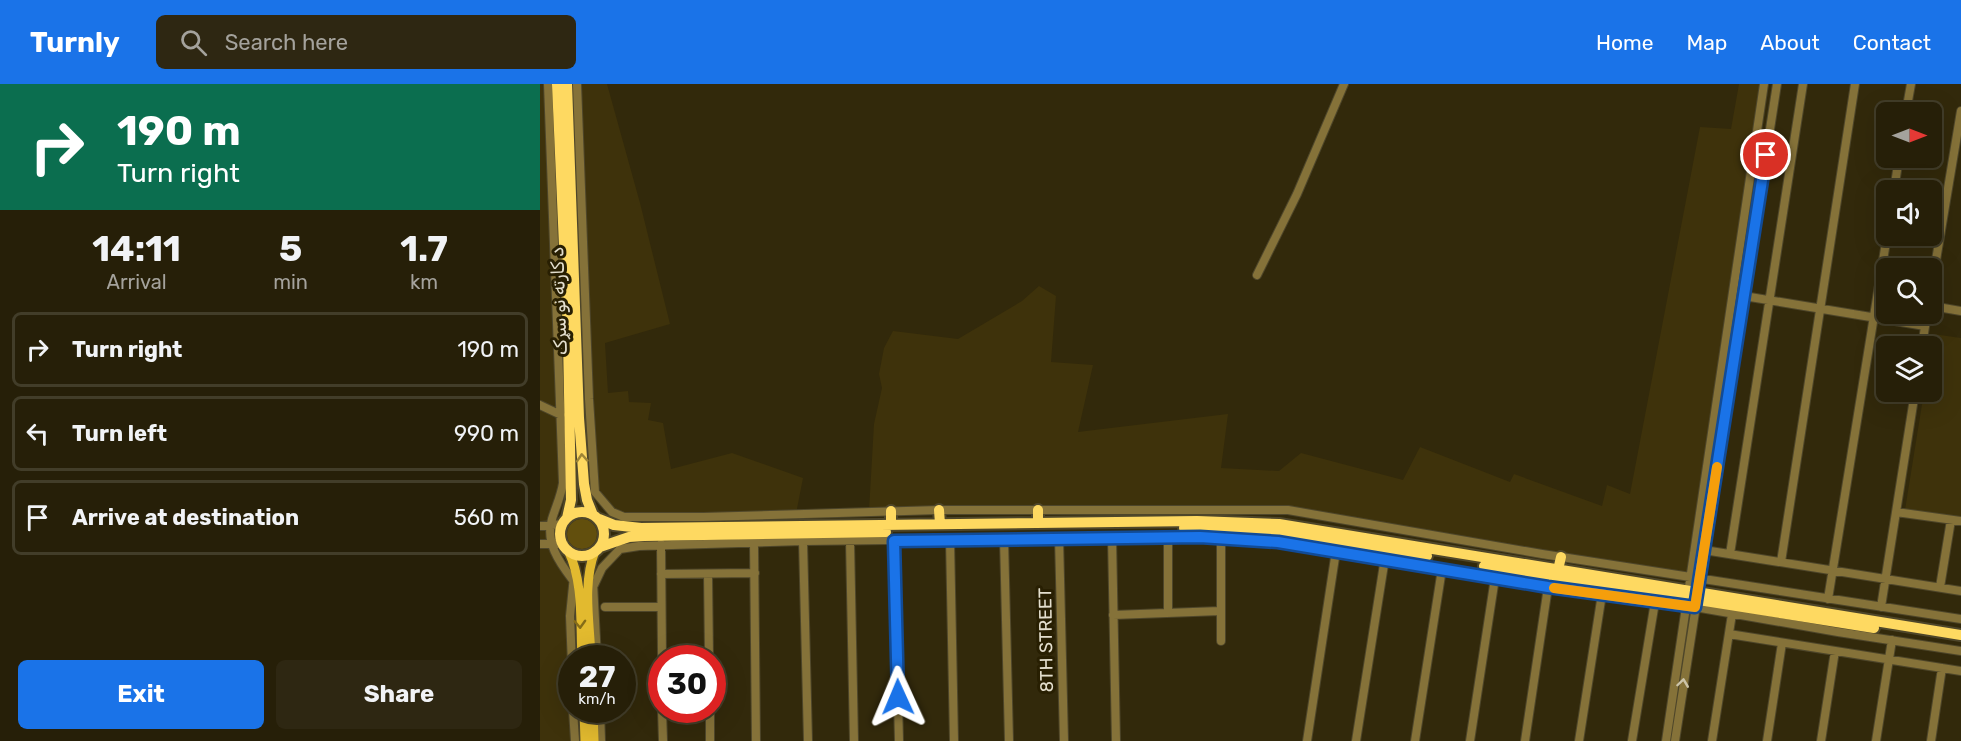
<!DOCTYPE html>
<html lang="en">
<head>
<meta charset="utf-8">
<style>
	:root { --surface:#261f08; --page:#2e2712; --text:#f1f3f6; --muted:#a4a29c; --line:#423d29; --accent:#1a73e8 }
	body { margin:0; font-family:Rubik,"Noto Sans Arabic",sans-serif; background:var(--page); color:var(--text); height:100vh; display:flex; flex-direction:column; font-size:22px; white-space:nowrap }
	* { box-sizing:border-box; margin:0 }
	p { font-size:20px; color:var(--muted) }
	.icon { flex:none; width:33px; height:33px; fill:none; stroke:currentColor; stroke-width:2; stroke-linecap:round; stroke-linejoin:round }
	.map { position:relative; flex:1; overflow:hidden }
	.panel { display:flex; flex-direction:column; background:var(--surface); width:540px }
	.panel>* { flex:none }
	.top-card { background:#0b6e4f; color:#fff; overflow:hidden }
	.needle { width:39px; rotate:90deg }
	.fabs { position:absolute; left:1336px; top:18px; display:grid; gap:12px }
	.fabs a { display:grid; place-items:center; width:66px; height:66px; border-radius:9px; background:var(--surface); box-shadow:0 6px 24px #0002,0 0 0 2px var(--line); font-size:30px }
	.speed { position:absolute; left:18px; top:561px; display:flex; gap:12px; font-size:30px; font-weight:700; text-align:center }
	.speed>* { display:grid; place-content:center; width:78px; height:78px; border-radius:50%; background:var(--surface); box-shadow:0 6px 24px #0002,0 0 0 2px var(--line); line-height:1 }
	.speed small { font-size:15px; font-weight:400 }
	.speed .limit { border:9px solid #d22; background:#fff; color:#111 }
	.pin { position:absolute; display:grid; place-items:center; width:51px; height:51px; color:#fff; margin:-26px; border:3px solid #fff; border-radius:50%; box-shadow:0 2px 6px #0007 }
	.me { position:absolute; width:66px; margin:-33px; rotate:359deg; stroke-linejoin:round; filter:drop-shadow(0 0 4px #0008) }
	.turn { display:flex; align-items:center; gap:21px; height:126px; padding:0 18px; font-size:27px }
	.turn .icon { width:78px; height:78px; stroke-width:2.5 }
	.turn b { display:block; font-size:42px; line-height:51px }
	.eta { display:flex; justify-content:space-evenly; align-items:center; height:102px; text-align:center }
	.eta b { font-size:36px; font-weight:700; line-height:42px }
	.cta { display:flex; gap:12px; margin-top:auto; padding:12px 18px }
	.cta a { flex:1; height:69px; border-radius:9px; background:var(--accent); color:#fff; font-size:24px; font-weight:700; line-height:69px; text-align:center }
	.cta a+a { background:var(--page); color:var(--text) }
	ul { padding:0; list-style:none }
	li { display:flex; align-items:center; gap:18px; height:75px; margin:0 12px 9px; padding:0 6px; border:3px solid var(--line); border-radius:9px }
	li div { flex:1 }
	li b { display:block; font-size:22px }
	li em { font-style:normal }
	header { display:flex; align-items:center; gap:36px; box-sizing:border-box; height:84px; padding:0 30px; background:var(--accent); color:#fff }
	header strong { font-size:28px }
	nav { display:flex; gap:33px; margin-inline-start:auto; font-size:21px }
	.search { width:420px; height:54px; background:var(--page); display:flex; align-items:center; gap:15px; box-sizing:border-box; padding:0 21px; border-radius:9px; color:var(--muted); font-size:22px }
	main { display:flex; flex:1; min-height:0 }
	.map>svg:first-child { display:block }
	.built { fill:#3e320b }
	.green { fill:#624f0d }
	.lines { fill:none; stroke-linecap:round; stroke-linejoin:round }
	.minor-casing { stroke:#4e462a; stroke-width:10 }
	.major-casing { stroke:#4e462a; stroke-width:12 }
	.highway-casing { stroke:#4e462a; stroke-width:14 }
	.minor { stroke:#857239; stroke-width:8 }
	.major { stroke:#e2ba2f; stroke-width:9 }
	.highway { stroke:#fed961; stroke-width:10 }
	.oneway { stroke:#9e8536 }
	.oneway2 { stroke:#856c18 }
	.oneway3 { stroke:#ccc4a9 }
	.route-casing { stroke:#114b97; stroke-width:15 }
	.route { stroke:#1a73e8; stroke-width:10 }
	.slow { stroke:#f59e0b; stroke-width:10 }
	.labels { text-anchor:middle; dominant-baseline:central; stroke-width:6; stroke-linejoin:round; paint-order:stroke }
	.street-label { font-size:18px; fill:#e4dfce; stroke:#281f02 }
</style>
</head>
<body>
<header>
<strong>Turnly</strong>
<div class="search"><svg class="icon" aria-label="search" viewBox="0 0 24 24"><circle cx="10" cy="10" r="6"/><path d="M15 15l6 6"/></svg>Search here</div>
<nav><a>Home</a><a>Map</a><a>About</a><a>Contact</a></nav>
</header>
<main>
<section class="panel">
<div class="top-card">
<div class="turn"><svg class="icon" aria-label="right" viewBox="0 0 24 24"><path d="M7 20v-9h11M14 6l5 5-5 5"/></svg><div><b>190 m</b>Turn right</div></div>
</div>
<div class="eta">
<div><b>14:11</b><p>Arrival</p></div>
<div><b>5</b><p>min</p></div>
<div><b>1.7</b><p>km</p></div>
</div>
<ul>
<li><svg class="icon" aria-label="right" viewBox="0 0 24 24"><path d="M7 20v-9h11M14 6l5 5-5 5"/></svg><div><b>Turn right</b></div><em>190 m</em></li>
<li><svg class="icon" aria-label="left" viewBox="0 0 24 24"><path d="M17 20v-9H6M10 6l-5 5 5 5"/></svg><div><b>Turn left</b></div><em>990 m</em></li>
<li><svg class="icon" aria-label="arrive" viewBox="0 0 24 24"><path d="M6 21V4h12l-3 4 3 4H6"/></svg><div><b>Arrive at destination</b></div><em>560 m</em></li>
</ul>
<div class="cta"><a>Exit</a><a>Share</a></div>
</section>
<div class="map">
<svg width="1421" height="657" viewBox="0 0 1421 657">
	<rect width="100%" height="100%" fill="#32290b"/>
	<!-- built -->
	<path class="built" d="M0,0H8L23,399L12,435L11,459L32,495V626L35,657H0Z
		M37,0H67L100,119L130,240L65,259L68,309L88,307L89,318L111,319L108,336L123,339L131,385L192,369L263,394L256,430L84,433L72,428L55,408Z
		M1199,0H1224L1151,493L748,426L329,427L334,340L342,304L339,290L344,264L353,247L418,255L482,217L499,202L516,212L511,278L553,281L538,348L688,330L681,384L739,387L761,369L863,396L880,363L970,398L974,390L1062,422L1067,401L1090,410L1160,43L1191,45Z
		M1393,250L1421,254V434L1365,426L1384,308H1392L1391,262Z"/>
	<!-- green -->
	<path class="green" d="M27 450a15 15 0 1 1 30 0a15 15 0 1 1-30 0Z"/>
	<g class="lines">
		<!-- minor casing -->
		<g class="minor-casing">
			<path id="minor" d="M8,0L23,399C21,412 16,422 12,435C5,458 19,478 32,495
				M37,0L49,315L55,408L72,428L84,433H163L399,426H748L1002,470L1421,535
				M1366,28L1371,0
				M1354,106L1359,74
				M717,191L757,110L804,0
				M1392,200L1421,27
				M1204,212L1385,242
				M1392,222L1421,227
				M1382,262L1387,230
				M0,321L21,331
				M1356,428L1421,437
				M0,442L23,440
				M519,454L524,657
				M572,454L576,657
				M464,455L469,657
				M681,455V557
				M410,456L414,657
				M263,457L268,657
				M310,457L314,657
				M354,457L359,657
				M214,459L216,657
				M0,460H24
				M121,460L122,574
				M1164,466L1421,507
				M1190,470L1263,0
				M1241,478L1315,0
				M121,490L215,489
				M168,490L169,574
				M53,499L57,574
				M54,501L62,484L80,465L99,462L263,457L614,453H660L738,458L1008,503L1155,523L1298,548L1421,567
				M1400,503L1411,436
				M1288,515L1347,152
				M65,523H121
				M1341,523L1375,308
				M628,529V454
				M573,531L680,527
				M1189,550L1421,587
				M32,581L30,532L34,492
				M33,626L35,657
				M60,626L61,657
				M122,626L123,657
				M170,626V657
				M767,657L796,467
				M816,657L845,474
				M875,657L902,485
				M930,657L955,494
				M985,657L1008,503
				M1039,657L1062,510
				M1092,657L1115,518
				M1126,657L1224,0
				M1135,657L1237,0
				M1172,657L1192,530
				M1227,657L1242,559
				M1281,657L1295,567
				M1336,657L1352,556
				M1391,657L1402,584"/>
		</g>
		<!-- major casing -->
		<g class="major-casing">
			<path id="major" d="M28,466C44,499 40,539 42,574
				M51,574C50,540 42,500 55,467
				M44,626L45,657
				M53,626L54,657"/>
		</g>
		<!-- highway casing -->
		<g class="highway-casing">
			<path id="highway" d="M17,0L28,254L31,416L27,434
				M27,0L39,334L44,400L47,416L53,431
				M399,426L400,440
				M498,426V439
				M351,427V441
				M20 450a22 22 0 1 1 44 0a22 22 0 1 1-44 0Z
				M59,435L74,441L101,444L657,437L739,440L1421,551
				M644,444C726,443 806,459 887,472
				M60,463L89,453L104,452L346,448
				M944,482L1334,544
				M1018,486L1021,473"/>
		</g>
		<!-- minor -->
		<use href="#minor" class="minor"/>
		<!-- major -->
		<use href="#major" class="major"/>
		<!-- highway -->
		<use href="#highway" class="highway"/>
	</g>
	<!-- one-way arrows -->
	<defs><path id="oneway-chevron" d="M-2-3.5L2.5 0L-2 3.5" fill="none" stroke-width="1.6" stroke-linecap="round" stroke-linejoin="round" transform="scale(1.5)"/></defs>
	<use class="oneway" href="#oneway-chevron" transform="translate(42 374) rotate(-94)"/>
	<use class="oneway2" href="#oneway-chevron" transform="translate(40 540) rotate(88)"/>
	<use class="oneway3" href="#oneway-chevron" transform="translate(1143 599) rotate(-82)"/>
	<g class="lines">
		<!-- route casing -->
		<g class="route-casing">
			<path id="route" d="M358,613L354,457L660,453L738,458L1008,503L1155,523L1226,71"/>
		</g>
		<!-- route -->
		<use href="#route" class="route"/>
		<!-- slow -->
		<path class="slow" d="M1014,504L1155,523L1177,383"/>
	</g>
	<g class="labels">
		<!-- street labels -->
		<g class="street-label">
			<text transform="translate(19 217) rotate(-92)">د کارته نو سړک</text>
			<text transform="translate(506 556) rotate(-91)">8TH STREET</text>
		</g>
	</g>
</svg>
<div class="fabs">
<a><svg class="needle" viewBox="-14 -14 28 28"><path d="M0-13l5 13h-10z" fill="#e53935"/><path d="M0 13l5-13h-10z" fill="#a4a29c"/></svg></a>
<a><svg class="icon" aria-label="sound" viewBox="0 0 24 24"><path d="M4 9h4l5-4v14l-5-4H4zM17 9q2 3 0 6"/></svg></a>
<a><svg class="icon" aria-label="search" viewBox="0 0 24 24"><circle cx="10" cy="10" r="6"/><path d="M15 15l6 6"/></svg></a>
<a><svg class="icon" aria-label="layers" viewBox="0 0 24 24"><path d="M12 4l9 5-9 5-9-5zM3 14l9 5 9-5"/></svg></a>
</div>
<div class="speed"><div>27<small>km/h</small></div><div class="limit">30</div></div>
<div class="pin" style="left:1226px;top:71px;background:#d93025"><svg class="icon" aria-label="arrive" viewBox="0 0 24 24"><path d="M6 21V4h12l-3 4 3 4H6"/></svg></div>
<svg class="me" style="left:358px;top:613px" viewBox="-20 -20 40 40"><path d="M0-17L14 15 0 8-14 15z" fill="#1a73e8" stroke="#fff" stroke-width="4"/></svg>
</div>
</main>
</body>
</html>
